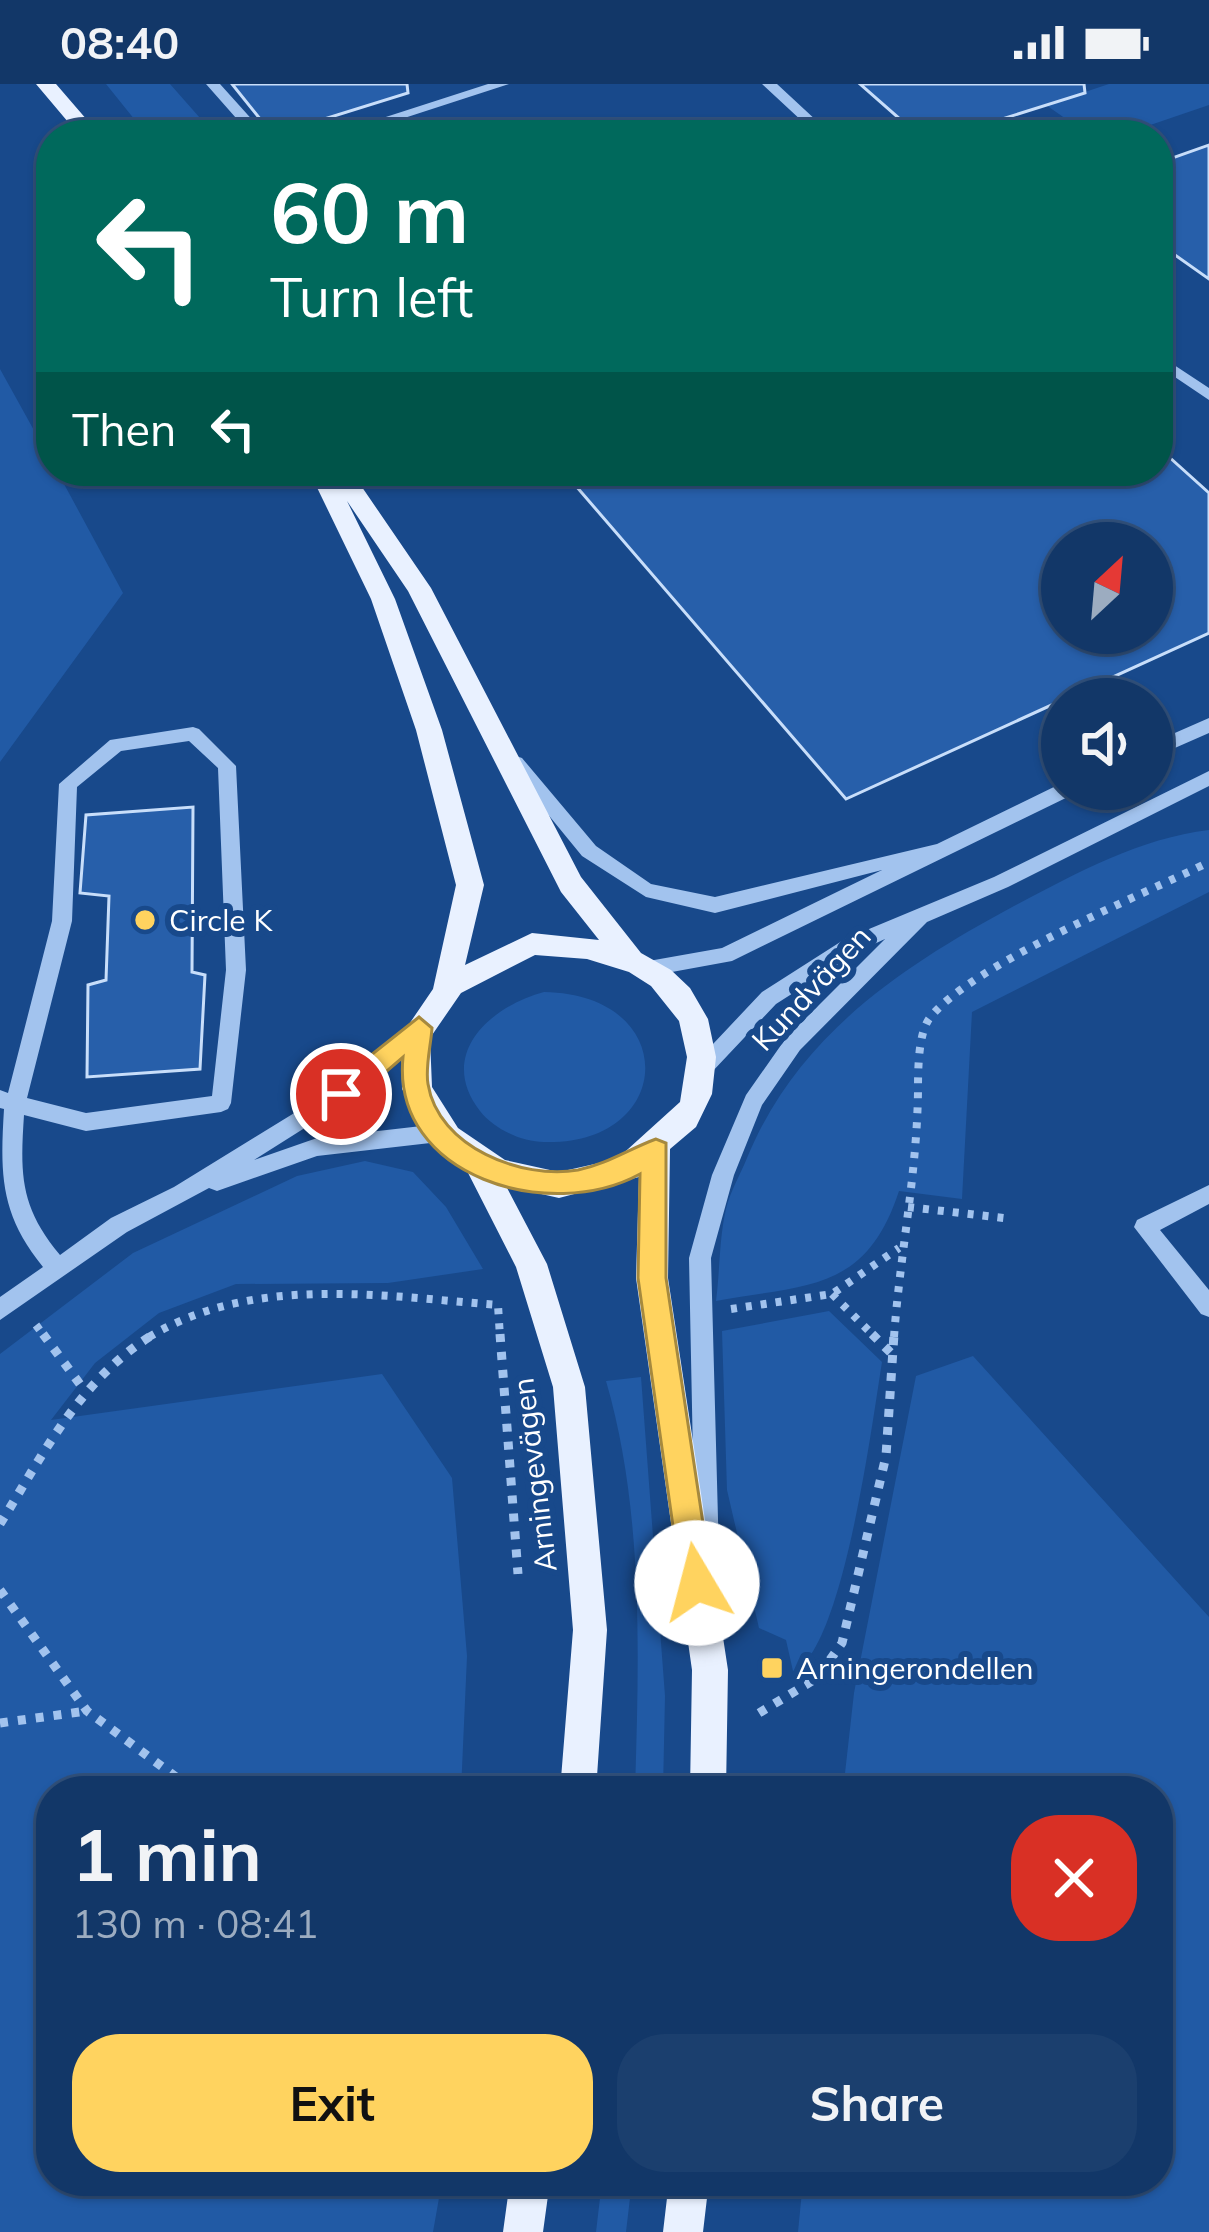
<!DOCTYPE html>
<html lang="en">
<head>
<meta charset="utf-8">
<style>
	:root { --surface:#123768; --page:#1b3f6e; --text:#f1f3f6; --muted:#9cacc0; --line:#31517c; --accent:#ffd35f }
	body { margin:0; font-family:Mulish,sans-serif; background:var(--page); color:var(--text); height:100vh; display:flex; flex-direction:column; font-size:45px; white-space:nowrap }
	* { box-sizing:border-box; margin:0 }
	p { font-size:39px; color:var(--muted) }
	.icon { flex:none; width:66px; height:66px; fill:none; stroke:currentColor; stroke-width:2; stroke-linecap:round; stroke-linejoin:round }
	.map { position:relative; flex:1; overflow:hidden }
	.side { position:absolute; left:36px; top:1692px; width:1137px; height:420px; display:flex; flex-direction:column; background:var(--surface); border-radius:48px; box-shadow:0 3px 9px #0004,0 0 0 3px var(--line) }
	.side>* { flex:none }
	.top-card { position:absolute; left:36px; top:36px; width:1137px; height:366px; border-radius:48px; box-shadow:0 3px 9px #0004,0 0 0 3px var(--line); background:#00695c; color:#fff; overflow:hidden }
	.needle { width:78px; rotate:26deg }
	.buttons { position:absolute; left:1041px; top:438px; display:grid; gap:24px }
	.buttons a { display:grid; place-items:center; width:132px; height:132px; border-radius:50%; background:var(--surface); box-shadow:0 3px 9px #0004,0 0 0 3px var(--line); font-size:60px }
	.pin { position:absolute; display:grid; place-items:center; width:102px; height:102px; color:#fff; margin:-51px; border:6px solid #fff; border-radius:50%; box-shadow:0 3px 12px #0007 }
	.me { position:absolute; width:132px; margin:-66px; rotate:352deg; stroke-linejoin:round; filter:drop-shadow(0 0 9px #0008) }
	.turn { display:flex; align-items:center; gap:42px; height:252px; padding:0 36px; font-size:54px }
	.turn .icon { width:156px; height:156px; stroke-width:2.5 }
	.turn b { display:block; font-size:84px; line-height:102px }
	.then { display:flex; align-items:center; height:114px; padding:0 36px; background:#0003; gap:24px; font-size:45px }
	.round { display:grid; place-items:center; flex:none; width:126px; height:126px; border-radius:48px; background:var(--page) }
	.headline { display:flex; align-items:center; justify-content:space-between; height:204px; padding:0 36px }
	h1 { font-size:72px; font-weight:700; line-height:90px }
	.primary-button { display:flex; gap:24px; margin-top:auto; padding:24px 36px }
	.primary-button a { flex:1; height:138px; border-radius:48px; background:var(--accent); color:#111; font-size:48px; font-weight:700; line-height:138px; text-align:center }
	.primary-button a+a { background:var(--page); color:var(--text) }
	.status { display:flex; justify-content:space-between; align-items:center; height:84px; padding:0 60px; background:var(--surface); direction:ltr }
	.status svg { height:33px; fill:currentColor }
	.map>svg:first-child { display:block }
	.green { fill:#215aa5 }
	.building { fill:#275faa; stroke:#c8defa; stroke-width:3; fill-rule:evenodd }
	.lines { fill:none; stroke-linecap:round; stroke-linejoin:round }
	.path-far2 { stroke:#a2c3ee; stroke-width:6; stroke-dasharray:4.5 6; stroke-linecap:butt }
	.path-far1 { stroke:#a2c3ee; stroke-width:8; stroke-dasharray:6 9; stroke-linecap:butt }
	.path { stroke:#a2c3ee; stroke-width:9; stroke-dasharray:8 10; stroke-linecap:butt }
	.minor { fill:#a2c3ee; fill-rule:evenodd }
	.major { fill:#e9f1ff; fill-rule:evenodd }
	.route { fill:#ffd35f; stroke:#a6893e; stroke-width:3 }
	.poi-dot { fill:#ffd35f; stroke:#18498b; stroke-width:4.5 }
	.labels { text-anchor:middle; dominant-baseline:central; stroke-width:12; stroke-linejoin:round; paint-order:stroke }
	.poi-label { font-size:30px; fill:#fff; stroke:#18498b; text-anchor:start }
	.street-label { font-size:30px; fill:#fff; stroke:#18498b }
</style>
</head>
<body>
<div class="status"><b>08:40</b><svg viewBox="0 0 49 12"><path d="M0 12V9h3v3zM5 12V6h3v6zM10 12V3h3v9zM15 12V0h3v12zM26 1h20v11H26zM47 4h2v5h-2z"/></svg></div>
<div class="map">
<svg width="1209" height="2148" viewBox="0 0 1209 2148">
	<rect width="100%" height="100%" fill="#18498b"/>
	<!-- green -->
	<path class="green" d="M106,0H170L215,51H147Z
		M1109,0H1209V21L1121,51H1089L1046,21Z
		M0,285L51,377V387H57L123,509L0,678Z
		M1209,746V808L972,928L962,1115L899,1107C866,1208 808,1200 716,1217C720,1187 719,1155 726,1125C730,1108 740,1091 747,1074C798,951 901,883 1014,822C1075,790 1140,754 1209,746Z
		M544,908C682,910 676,1062 544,1058C522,1058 494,1045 480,1027C436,970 491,922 544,908Z
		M365,1077L413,1088L446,1123L483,1185L388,1199L236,1200L159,1229L95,1279L51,1336L382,1290L452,1394L467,1572L461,1707H51V2097H442L433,2148H0V1270L133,1169L297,1092Z
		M829,1227L882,1278C873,1333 843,1569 793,1587L786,1556L759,1544L727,1406L722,1247Z
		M973,1272L1209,1533V2148H798L803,2097H1158V1707H843L854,1609L916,1292Z
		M641,1293L665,1612L663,1707H635C639,1573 644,1427 606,1297Z
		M602,2097H632L626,2148H596Z"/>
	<!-- building -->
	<path class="building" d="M232,0H407L408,9L273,51Z
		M860,0H1084L1085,9L951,51H918Z
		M1209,61V195L1158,159V79Z
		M1158,363L1209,409V549L846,715L563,387H1158ZM1062,459H1152V549H1062Z
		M193,723L192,888L205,891L200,985L87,993L88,901L106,896L109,812L80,809L86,731Z"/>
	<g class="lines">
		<!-- path-far2 -->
		<path class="path-far2" d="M1158,214L1163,217"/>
		<!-- path-far1 -->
		<path class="path-far1" d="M908,1123L1004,1134
			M832,1210L875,1253
			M731,1225L832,1210L899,1164
			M36,1241L45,1253
			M149,1253C254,1190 381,1212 498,1221L500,1253
			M894,1253C900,1170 917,1090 918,1007C918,987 918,951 929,935C969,881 1143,811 1209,778"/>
		<!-- path -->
		<path class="path" d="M43,1250L85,1307
			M500,1250L518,1490
			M872,1250L893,1271
			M0,1440C44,1369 80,1295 154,1250
			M0,1506L87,1627L195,1707
			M759,1629L817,1594L842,1559L886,1372L894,1250
			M0,1639L87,1627"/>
		<!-- minor -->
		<path class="minor" d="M206,0H220L266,51H251Z
			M488,0H509L352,51H330Z
			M762,0H777L832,51H817Z
			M1165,275L1209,304V316L1160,283V277Z
			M1209,634V649L1152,674V659Z
			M193,643L199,645L236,682L246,886L231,1019L228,1025L221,1028L86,1047L24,1031C20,1091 20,1123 60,1171L111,1134L174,1103L335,1004L419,936L426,938L429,944L426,950L349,1016L254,1076L317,1054L439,1040L446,1043L449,1049L446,1055L439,1058L317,1072L217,1107L209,1104L127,1148L0,1236V1213L43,1183C0,1130 0,1091 4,1025L0,1024V1006L8,1009L52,837L59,700L110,656ZM189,657L218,684L226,886L212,1012L86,1029L27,1014L72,837L77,703L121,667Z
			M516,672L522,674L596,762L651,800L715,813L937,760L1060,700L1062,705H1076L1074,710L732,877L650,892L643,890L640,884L643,878L722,864L882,786L715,829L646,813L582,772L510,684L507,679L510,674Z
			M1209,687V702L1008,803L927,838L800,966L762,1021L734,1091L711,1174L719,1472L715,1480L707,1483L699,1480L695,1472L689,1174L712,1091L746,1011L786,954L885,855L859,867L776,920L711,989H697L694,983L697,977L762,908L845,855L994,793Z
			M1209,1101V1120L1160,1146L1209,1206V1233L1201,1230L1134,1143L1137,1136Z"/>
		<!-- major -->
		<path class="major" d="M36,0H56L100,51H79Z
			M309,387H351L431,504L581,793L641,869L671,886L690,904L708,935L716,973L712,1010L696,1043L670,1065L668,1194L728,1586L726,1707H690L692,1586L636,1194L639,1093L559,1114L506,1102L547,1180L585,1303L607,1546L596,1707H560L573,1546L553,1303L516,1183L464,1081L436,1062L402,1005L401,952L433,905L456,801L416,646L371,515ZM347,417L408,507L561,808L599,856L532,849L465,881L484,801L442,646L395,515ZM535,871L587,875L629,888L651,902L679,937L687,973L680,1018L617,1075L559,1088L505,1076L458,1044L432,1003L430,954L461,909Z
			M510,2097H550L543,2148H503Z
			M669,2097H709L703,2148H663Z"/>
	</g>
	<!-- route -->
	<path class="route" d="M419,933L432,944C431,961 425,983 428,1000C438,1063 522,1096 578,1086C607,1080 629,1065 656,1055L666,1059V1194L712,1499L708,1510L697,1515L686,1510L681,1499L638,1194L640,1090C551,1139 391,1094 403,973L351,1018H332V1002Z"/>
	<!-- markers -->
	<g class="poi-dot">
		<circle cx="145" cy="836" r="12"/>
		<rect x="760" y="1572" width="24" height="24" rx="6"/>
	</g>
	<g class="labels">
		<!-- poi labels -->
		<g class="poi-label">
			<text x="169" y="836">Circle K</text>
			<text x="796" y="1584">Arningerondellen</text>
		</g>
		<!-- street labels -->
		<g class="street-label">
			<text transform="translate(811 904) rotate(-47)">Kundvägen</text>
			<text transform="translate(534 1391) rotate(-97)">Arningevägen</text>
		</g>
	</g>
</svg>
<div class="buttons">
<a><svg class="needle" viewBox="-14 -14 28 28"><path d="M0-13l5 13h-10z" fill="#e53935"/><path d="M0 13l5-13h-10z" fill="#9cacc0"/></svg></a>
<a><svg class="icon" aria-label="sound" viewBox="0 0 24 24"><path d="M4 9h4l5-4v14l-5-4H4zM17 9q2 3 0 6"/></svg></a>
</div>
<div class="pin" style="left:341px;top:1010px;background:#d93025"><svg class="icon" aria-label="arrive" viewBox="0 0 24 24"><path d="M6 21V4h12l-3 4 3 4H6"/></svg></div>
<svg class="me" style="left:697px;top:1499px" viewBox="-20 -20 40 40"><circle r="19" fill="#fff"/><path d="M0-13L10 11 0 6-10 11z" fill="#ffd35f"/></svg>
<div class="top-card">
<div class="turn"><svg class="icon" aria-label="left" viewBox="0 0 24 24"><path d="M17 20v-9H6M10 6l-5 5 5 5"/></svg><div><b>60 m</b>Turn left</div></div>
<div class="then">Then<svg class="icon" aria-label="left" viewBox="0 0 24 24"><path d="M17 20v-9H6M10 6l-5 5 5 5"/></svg></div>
</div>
<section class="side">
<div class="headline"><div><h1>1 min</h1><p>130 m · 08:41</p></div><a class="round" style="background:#d93025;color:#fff"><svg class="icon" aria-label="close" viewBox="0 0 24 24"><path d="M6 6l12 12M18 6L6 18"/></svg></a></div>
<div class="primary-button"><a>Exit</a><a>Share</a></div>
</section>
</div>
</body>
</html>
